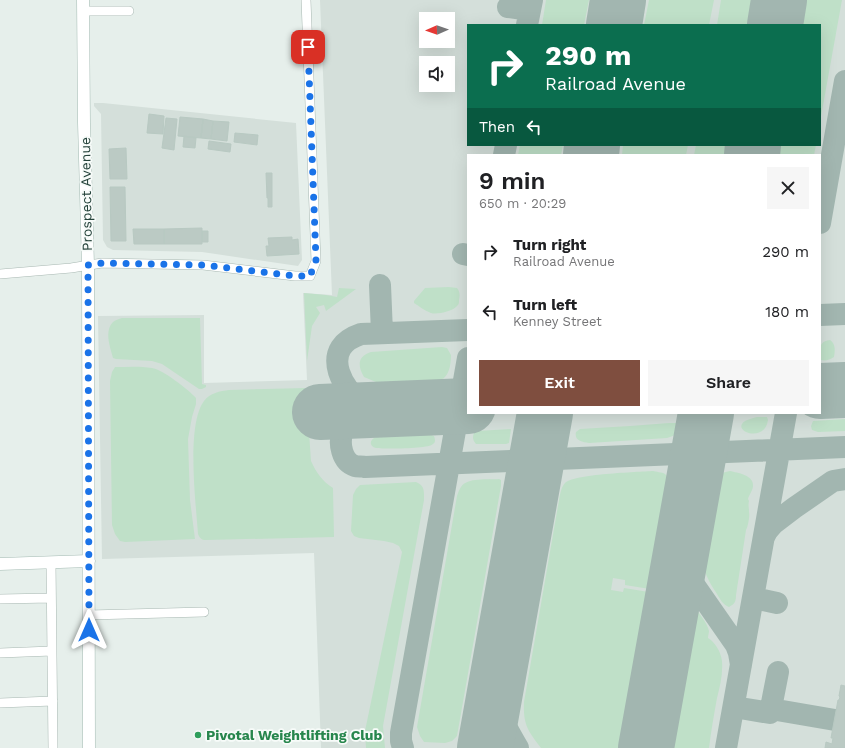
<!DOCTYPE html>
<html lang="en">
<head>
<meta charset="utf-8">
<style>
	:root { --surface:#fff; --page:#f6f6f6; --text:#202124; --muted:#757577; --accent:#7f4e3f }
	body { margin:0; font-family:"Work Sans",sans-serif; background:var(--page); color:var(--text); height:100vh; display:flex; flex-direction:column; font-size:15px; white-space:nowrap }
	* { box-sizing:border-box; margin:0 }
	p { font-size:13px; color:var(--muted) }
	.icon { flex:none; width:22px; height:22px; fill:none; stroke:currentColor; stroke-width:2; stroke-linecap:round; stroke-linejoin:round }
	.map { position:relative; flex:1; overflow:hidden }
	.side { position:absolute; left:467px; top:154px; width:354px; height:260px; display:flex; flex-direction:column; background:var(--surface); border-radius:0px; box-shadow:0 4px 16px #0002 }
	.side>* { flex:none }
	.hud { position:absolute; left:467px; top:24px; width:354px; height:122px; border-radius:0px; box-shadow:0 4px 16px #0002; background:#0b6e4f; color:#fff; overflow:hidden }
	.needle { width:26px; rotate:268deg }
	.fabs { position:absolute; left:419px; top:12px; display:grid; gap:8px }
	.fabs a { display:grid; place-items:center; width:36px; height:36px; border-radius:0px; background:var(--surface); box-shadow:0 4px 16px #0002; font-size:20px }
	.pin { position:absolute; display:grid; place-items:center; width:34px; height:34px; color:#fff; margin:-17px; border-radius:8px; box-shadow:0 2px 6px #0006 }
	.me { position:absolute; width:44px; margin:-22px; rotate:0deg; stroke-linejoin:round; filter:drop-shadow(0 0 3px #0008) }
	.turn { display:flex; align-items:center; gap:14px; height:84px; padding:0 12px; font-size:18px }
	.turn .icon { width:52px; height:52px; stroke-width:2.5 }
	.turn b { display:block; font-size:28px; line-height:34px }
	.then { display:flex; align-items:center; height:38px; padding:0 12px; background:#0003; gap:8px; font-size:15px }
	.round { display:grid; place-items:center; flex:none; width:42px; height:42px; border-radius:0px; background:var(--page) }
	.overview { display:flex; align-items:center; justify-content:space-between; height:68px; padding:0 12px }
	h1 { font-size:24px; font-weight:600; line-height:30px }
	.button { display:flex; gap:8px; margin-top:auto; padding:8px 12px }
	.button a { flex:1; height:46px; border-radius:0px; background:var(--accent); color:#fff; font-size:16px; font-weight:600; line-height:46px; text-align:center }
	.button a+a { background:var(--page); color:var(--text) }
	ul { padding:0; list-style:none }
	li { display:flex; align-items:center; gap:12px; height:60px; padding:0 12px }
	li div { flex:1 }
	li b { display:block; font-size:15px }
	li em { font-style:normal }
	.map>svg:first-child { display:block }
	.built { fill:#d4dfda; fill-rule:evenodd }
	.green { fill:#bfe0c8 }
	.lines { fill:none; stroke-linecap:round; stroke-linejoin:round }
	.taxiway { stroke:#a2b6b0; stroke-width:22 }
	.runway { stroke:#a2b6b0; stroke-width:56 }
	.building { fill:#bbcac4; stroke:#b8c9c2 }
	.street-casing { stroke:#a8b8b2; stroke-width:10 }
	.secondary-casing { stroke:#a4bbb3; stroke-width:13 }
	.street { stroke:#fff; stroke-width:9 }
	.secondary { stroke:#fff; stroke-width:12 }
	.route { stroke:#1a73e8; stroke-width:7; stroke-dasharray:0 12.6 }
	.leisure-dot { fill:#2e9e5b; stroke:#f7fbf9; stroke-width:1.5 }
	.labels { text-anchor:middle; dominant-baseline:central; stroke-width:3.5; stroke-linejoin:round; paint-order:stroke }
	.street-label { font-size:14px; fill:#24423a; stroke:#f7fbf9 }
	.leisure-label { font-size:14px; font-weight:bold; fill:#27864d; stroke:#f7fbf9; text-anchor:start }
</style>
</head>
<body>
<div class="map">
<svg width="845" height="748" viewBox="0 0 845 748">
	<rect width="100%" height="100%" fill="#e6efeb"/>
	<!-- built -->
	<path class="built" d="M320,0H845V748H321L314,553L102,559L98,316L204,315V383L307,380L303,293L332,295ZM426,19H448V41H426ZM468,25H820V145H468ZM426,63H448V85H426ZM468,155H820V413H468Z
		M94,103H103L296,123L302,260L298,266L202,252L113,250L107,247L103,240L101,114L94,106Z"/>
	<!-- green -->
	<path class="green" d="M546,0H589L584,25H542Z
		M649,0H714L709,25H644Z
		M721,0H760L756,25H717Z
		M798,0H842L820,122V25H794Z
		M520,145H563L561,155H518Z
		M623,145H688L686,155H622Z
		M696,145H735L733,155H694Z
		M773,145H816L814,155H771Z
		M449,287L457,288C460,292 460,295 459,300C459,303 459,304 457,306C453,311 437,315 431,313C425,311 419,306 414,303V301L425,288Z
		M339,288L356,289L326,311L324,305L316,307L320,313L312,326L307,361L304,293L326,295L337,297Z
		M122,318H200L202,384L206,385V387L202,389H199L162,364L152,361L116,359L113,358C110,347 104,331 113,322C115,320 119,319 122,318Z
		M830,340C836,344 835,351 834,357C829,360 826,361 821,360C819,351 818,341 830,340Z
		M442,347L447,348L451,355C451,362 450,373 444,378C442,380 438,381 435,381L376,382L364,377C357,365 358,356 371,352Z
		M115,367C127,367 140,366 152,368C162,369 189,390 196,398V404L192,417L188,439L190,500L195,539L125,542L120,541L115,534L112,525L110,381L112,372Z
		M306,388L311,461C316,472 322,481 333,488L334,537L206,540C201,540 200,538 198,534C196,504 186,425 204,401C210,393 220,391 229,390Z
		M757,417H767L768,420C765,444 730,431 745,421C749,419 753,418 757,417Z
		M845,419V431L818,432L812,430L811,426L813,421Z
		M669,423H677L681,425V428C679,434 673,436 667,438L589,443C582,442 574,441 576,432L580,429L630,426Z
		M511,429L509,443L506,444H476C473,440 472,438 474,433L478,431Z
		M428,434L434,436C435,439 436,442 433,444C429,449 385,449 376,448C369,446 369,440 376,437Z
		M653,471C656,472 662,472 665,474C679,485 659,571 656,590L625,585V580L613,578L611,590L623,592L624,588L655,593L627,748H541C528,731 523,725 524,702L559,500C560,495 561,487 565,483C573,474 638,472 653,471Z
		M730,471C738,473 754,475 753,486C753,490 749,495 748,499L749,501C748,505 749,507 749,512C750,515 748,527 746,530L736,595C736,601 735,604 729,607C723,605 720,599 717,594C709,582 703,571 702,557C701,542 705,526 708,511C710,500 711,488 717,478C720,474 724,472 730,471Z
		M499,479L501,480V486L457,736L452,741L445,743L424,742L420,736L417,727L457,496C458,493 459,490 461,487C467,477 488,480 499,479Z
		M416,482C425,486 424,491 424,500L383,726L385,748H366L365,731L400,562L402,552L399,546L393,543L384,541L359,538L354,536L351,531L353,495L356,489L360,485Z
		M692,606H694C698,612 708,624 709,631C709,633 708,635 708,638C715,642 721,652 722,661C723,674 720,686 717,698C714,715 711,731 709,748H667L684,640Z"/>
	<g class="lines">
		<!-- taxiway -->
		<path class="taxiway" d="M508,7L530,10
			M527,25L532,0
			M504,155L506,145
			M820,223L845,81
			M463,254L468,255
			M380,285L382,333
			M820,315L845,314
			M383,409C372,412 360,415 351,422C349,425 345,428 343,431C338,443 342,462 355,466C358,467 362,466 365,467L845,447
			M383,409C370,404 357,399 348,389C344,384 341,378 339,372C333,352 343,340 361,334L468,330
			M700,458L683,553L684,565L688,576L736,645L739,653L741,665
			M764,537L767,531L773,524L794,508L833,481L845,479
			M754,598L777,603
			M511,612L497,697C498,716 509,732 518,748
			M734,707L770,713L778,672
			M771,709L835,720
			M403,748L401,741V733L468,358
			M479,748C489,733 490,713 493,696
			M726,748L786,413"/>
		<!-- runway -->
		<path class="runway" d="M614,25L618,0
			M775,25L779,0
			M591,155L592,145
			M752,155L753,145
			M820,391L845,390
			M320,412L468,406
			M485,748L545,413
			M646,748L706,413"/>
	</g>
	<!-- building -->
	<path class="building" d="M149,114L164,116L163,134L147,133Z
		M180,117L203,119L201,138L178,136Z
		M166,118L177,119L174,150L162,148Z
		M203,119L213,121L211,139L201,138Z
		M213,121L229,122L227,141L211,139Z
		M235,133L258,135L257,145L234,142Z
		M184,136L196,138L195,148L183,147Z
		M209,141L231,144L230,152L208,149Z
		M126,148L127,179H110L109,149Z
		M266,173H272V207H268V198H267Z
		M110,187H125L126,241H111Z
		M202,228V244H164V229Z
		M133,229H164V244H134Z
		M202,231H208V242H202Z
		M292,237V240L298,239L299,254L267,256L266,246H269L268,238Z
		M841,685L845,686V748H825L826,742L832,744L833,738H831L838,700H839L840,697L839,696Z"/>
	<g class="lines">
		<!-- street casing -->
		<g class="street-casing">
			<path id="street" d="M83,11H129
				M0,274L71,268L102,263L203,265L295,276H310L316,261L306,0
				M51,562L53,748
				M0,599L51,598
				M89,615L204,612
				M0,653L52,651
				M0,703L53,701"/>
		</g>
		<!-- secondary casing -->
		<g class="secondary-casing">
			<path id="secondary" d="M83,0L84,123L88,265L89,748
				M0,564L89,561"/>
		</g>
		<!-- street -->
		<use href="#street" class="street"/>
		<!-- secondary -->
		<use href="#secondary" class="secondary"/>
	</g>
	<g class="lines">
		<!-- route -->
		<path class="route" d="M89,630L88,265L102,263L203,265L295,276H310L316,260L308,47"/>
	</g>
	<!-- markers -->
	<circle class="leisure-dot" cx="198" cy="735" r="4"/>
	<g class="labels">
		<!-- street labels -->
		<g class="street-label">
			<text transform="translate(86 194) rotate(-91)">Prospect Avenue</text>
		</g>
		<!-- leisure labels -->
		<g class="leisure-label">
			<text x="206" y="735">Pivotal Weightlifting Club</text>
		</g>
	</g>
</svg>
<div class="fabs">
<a><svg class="needle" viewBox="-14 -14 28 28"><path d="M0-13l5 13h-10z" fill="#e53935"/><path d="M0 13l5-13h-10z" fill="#757577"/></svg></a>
<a><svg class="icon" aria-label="sound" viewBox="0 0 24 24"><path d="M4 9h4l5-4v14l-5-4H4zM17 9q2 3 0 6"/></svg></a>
</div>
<div class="pin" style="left:308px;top:47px;background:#d93025"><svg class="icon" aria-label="arrive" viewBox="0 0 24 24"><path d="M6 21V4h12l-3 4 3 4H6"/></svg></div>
<svg class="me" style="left:89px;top:630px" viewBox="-20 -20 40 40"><path d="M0-17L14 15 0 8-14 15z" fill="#1a73e8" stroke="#fff" stroke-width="4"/></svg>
<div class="hud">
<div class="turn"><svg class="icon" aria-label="right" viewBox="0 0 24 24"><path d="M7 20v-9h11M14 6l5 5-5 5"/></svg><div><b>290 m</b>Railroad Avenue</div></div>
<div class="then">Then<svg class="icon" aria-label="left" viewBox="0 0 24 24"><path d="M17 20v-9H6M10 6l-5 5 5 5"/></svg></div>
</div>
<section class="side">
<div class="overview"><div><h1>9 min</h1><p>650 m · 20:29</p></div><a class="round"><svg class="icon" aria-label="close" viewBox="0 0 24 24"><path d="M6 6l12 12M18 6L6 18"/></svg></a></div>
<ul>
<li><svg class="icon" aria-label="right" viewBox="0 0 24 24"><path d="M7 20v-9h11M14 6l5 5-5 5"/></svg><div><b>Turn right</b><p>Railroad Avenue</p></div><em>290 m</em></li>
<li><svg class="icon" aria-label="left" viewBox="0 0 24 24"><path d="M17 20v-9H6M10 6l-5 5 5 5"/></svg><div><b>Turn left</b><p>Kenney Street</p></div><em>180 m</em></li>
</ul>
<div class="button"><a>Exit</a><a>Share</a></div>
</section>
</div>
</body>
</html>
